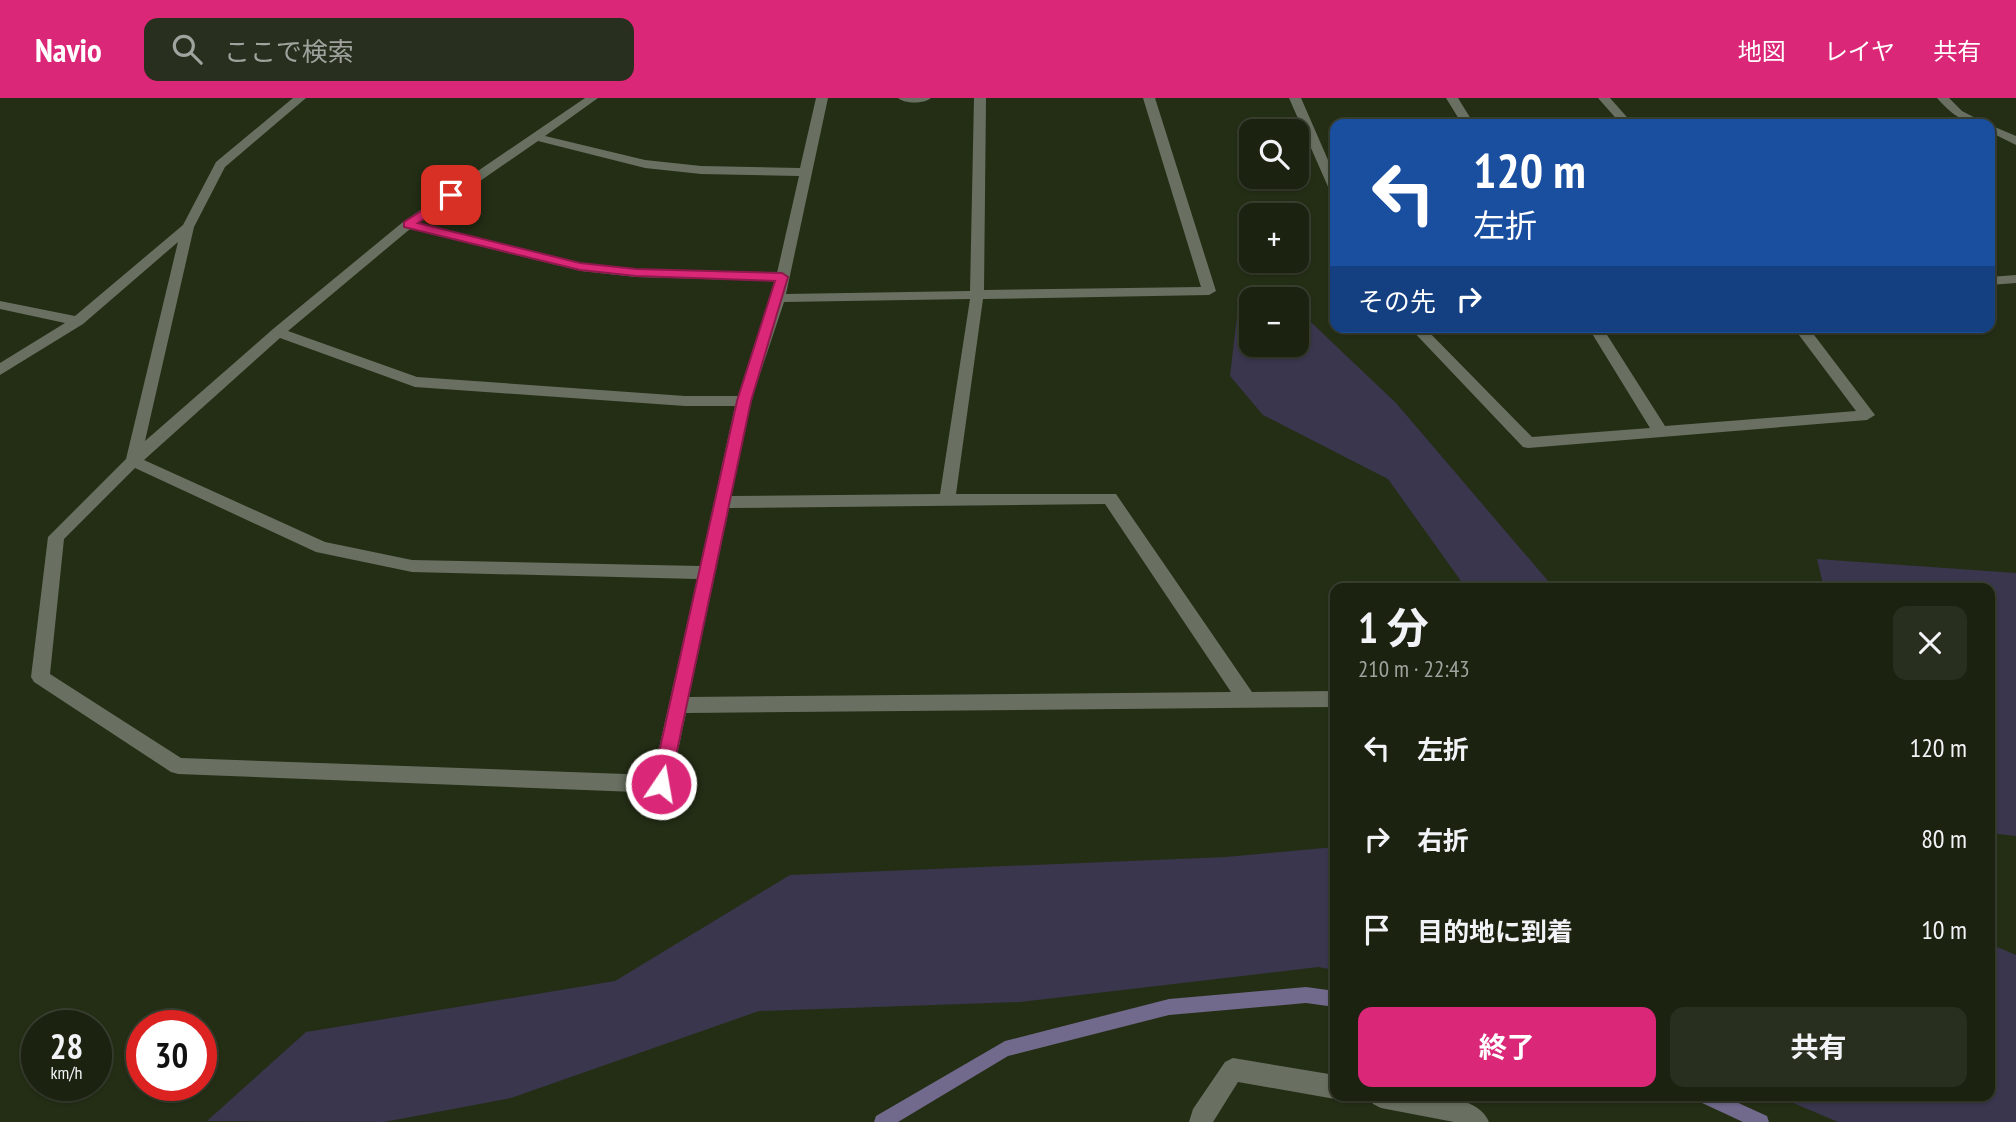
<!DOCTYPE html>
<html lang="ja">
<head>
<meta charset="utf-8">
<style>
	:root { --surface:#1b2210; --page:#282f1e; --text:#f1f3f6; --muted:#a0a49f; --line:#393f30; --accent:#db2777 }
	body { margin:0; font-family:"PT Sans Narrow","Noto Sans JP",sans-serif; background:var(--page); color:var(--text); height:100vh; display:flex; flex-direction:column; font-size:26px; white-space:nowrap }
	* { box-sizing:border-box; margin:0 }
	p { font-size:23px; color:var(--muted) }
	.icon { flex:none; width:38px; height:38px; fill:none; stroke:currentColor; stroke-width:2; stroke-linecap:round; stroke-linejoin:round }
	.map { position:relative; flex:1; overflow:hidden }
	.drawer { position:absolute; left:1330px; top:485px; width:665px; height:518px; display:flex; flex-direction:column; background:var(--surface); border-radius:14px; box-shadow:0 2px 5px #0004,0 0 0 2px var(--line) }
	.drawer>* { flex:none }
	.hud { position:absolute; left:1330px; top:21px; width:665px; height:214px; border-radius:14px; box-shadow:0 2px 5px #0004,0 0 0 2px var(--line); background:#1a4fa0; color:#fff; overflow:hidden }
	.fabs { position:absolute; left:1239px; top:21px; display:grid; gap:14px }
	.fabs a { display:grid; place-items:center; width:70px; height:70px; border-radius:14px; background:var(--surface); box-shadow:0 2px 5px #0004,0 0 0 2px var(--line); font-size:35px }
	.speed { position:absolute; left:21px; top:912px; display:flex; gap:14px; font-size:35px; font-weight:700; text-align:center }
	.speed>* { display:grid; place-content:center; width:91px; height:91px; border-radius:50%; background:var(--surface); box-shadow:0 2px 5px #0004,0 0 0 2px var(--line); line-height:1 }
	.speed small { font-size:18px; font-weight:400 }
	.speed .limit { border:10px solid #d22; background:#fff; color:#111 }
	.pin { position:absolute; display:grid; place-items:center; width:60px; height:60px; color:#fff; margin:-30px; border-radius:14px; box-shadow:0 4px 10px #0006 }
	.me { position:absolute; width:77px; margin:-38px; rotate:12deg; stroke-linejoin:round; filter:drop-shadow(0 0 5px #0008) }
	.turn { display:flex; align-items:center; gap:24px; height:147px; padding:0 28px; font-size:32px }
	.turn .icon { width:91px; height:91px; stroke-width:2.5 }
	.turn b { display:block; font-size:49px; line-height:60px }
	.then { display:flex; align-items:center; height:66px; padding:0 28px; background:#0003; gap:14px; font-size:26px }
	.round { display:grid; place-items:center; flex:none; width:74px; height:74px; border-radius:14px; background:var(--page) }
	.head { display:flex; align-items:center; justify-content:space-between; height:119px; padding:0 28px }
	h1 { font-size:42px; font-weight:700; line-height:52px }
	.button { display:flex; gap:14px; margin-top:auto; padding:14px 28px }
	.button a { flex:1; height:80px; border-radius:14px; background:var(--accent); color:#fff; font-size:28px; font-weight:700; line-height:80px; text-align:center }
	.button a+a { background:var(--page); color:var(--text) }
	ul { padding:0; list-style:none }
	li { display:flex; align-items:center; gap:21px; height:91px; padding:0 28px }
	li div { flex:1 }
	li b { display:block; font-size:26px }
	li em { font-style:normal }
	header { display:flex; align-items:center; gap:42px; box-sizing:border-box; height:98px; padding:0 35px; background:var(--accent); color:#fff }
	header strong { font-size:33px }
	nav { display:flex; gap:38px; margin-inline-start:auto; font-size:24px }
	.search { width:490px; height:63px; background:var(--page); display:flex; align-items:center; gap:18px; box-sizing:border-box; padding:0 24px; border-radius:14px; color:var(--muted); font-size:26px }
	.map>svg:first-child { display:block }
	.green { fill:#3a364e }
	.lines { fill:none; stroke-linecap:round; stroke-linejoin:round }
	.stream { fill:#716a8d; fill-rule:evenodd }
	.minor { fill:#697061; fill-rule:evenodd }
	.route { fill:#db2777; stroke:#8e194d; stroke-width:2 }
</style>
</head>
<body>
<header>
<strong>Navio</strong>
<div class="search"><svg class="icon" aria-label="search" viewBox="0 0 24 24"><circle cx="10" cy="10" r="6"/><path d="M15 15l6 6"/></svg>ここで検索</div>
<nav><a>地図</a><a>レイヤ</a><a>共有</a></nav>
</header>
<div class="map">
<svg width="2016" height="1024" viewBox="0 0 2016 1024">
	<rect width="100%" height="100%" fill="#242e15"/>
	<!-- green -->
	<path class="green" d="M1251,203V247H1297V211L1396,305L1554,490H1466L1388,381L1263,317L1230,278L1237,218L1242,204Z
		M1817,461L2016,475V738L1990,735V490H1824Z
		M1335,749V872L1318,869L1020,904L759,913L511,1000L384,1024L207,1023L306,934L615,883L790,777L1226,759Z
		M1990,846L2016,857V1024H1838L1777,998H1990Z"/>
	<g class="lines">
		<!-- stream -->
		<path class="stream" d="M1306,889L1335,893V909L1306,905L1169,917L1008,958L898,1024H874L876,1018L1005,943L1169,901Z
			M1698,998H1723L1767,1018L1769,1024H1743L1700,1004Z"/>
		<!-- minor -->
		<path class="minor" d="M293,0H306L225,69L194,129L145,343L273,231L403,124L585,0H598L545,38L645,62L701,68L800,70L816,0H828L786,196L970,193L974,0H986L984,192L1201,189L1143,0H1155L1216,193L1209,197L983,201L956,396H1116L1252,594L1335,593V609L686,615L671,686L668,692L661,695L178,676L171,674L34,584L31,579L48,439L126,361L178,144L83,226L0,277V265L65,225L0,211V203L75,218L183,127L216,64ZM538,43L645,70L701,76L799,78L777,175L636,171L581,165L418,126ZM410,131L581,173L636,179L775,183L738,298H685L417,279L288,233ZM970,201L940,396L731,398L751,303L784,204ZM280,240L415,289L685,308H735L700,468L412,462L325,444L144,362ZM135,370L316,454L412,474L697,481L653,677L181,660L50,576L64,441ZM1105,406L1231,594L689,599L729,410Z
			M898,0H931C924,6 905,6 898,0Z
			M1289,0H1301L1335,78V95L1329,91Z
			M1446,0H1458L1474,26H1462Z
			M1598,0H1610L1633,26H1621Z
			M1937,0H1949L1962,13L1987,26C1965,27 1951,16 1937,0Z
			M1990,27L2016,38V47L1990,34Z
			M2016,177V185L1990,187V179Z
			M1409,229H1424L1532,339L1650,330L1588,229H1602L1665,328L1856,313L1793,229H1808L1875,317L1867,322L1528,350L1523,349Z
			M1233,960L1335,977V998H1343L1335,1001L1238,984L1213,1024H1189L1193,1011L1225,964Z
			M1369,998C1399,995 1475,990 1489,1024H1454L1381,1010L1373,1006Z"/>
	</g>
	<!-- route -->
	<path class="route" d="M451,94L456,97L455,100L418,125L580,165L636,171L782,175L788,179L751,303L670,686L668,692L661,694L655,692L652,686L737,303L775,183L636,178L580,172L404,129V124Z"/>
</svg>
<div class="fabs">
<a><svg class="icon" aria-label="search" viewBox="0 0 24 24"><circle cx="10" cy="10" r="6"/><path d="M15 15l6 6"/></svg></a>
<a>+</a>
<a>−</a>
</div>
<div class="speed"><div>28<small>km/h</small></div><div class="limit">30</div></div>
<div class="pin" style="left:451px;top:97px;background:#d93025"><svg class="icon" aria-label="arrive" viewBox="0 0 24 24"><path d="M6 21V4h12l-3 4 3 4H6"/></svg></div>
<svg class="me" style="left:661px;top:686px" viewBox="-20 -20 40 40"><circle r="17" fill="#db2777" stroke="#fff" stroke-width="3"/><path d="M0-11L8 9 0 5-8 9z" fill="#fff"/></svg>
<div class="hud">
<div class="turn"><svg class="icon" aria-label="left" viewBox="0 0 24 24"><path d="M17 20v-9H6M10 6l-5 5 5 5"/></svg><div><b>120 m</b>左折</div></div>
<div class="then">その先<svg class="icon" aria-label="right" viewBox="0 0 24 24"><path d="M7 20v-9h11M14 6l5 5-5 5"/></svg></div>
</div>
<section class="drawer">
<div class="head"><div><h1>1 分</h1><p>210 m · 22:43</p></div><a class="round"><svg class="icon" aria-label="close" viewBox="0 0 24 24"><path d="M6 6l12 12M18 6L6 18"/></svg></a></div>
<ul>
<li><svg class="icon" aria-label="left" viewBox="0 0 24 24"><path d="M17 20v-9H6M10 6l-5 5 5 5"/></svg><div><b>左折</b></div><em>120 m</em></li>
<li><svg class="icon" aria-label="right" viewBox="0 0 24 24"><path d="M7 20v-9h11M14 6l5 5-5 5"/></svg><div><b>右折</b></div><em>80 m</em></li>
<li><svg class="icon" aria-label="arrive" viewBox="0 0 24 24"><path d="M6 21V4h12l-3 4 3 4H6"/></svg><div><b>目的地に到着</b></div><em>10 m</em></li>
</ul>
<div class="button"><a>終了</a><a>共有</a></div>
</section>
</div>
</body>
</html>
